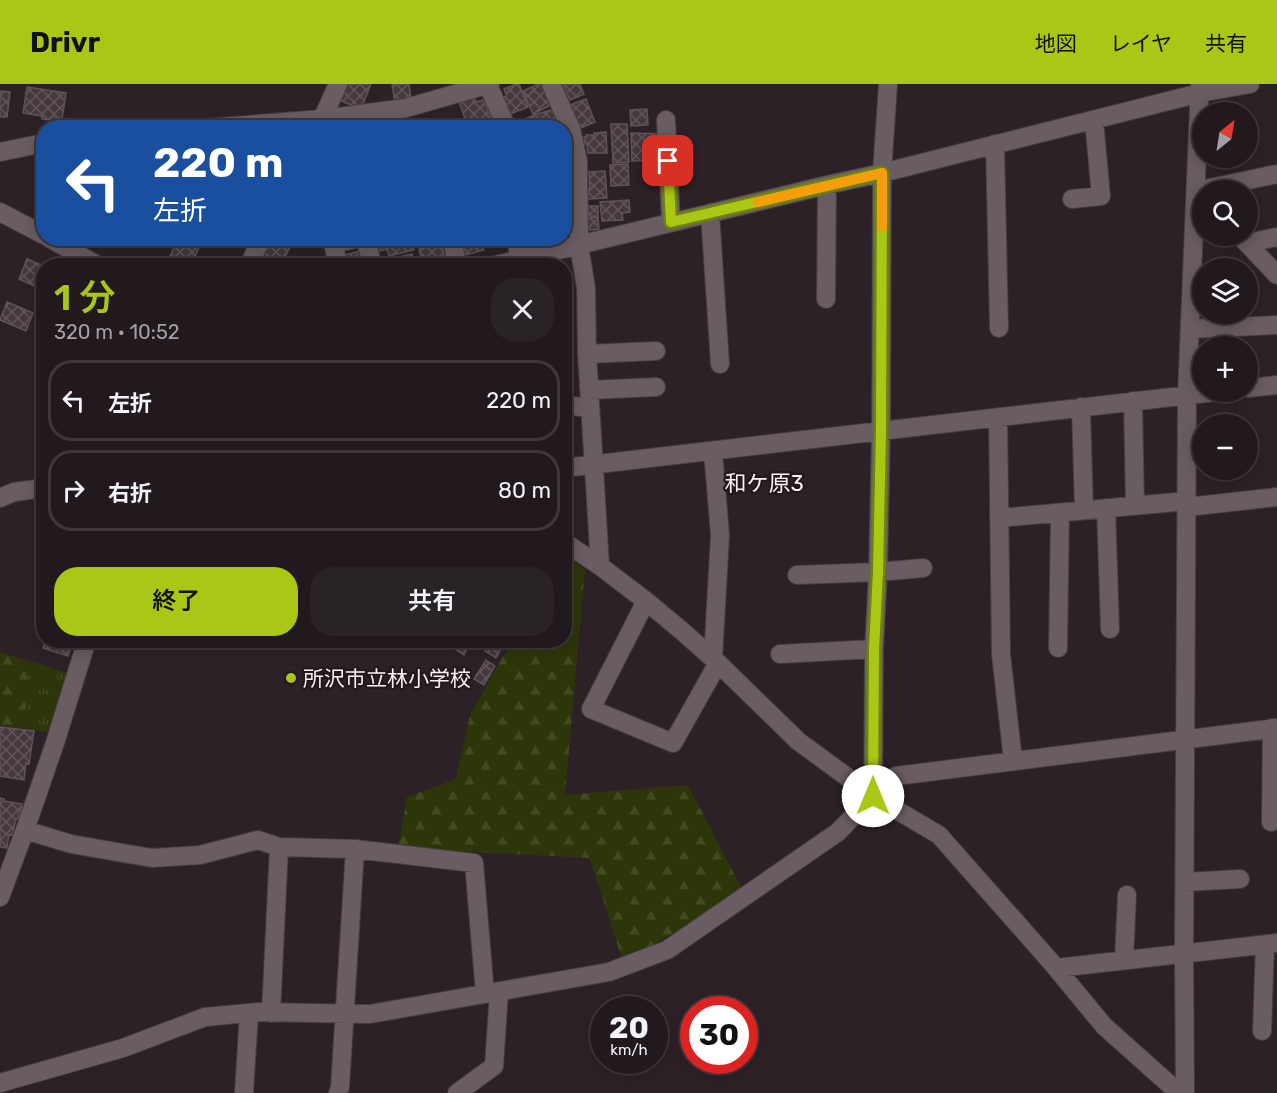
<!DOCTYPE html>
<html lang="ja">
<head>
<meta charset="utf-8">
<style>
	:root { --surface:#21191d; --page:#292226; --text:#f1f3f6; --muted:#a2a0a4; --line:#3e383b; --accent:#abc716 }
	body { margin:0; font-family:Rubik,"Noto Sans JP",sans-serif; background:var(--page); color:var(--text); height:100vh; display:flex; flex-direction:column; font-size:22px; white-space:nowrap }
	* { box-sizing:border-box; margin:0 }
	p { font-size:20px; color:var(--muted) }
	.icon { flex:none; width:33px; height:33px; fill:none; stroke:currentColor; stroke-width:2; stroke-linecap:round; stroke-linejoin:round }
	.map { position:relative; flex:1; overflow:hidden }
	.drawer { position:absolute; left:36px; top:174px; width:536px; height:390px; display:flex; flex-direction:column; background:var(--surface); border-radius:24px; box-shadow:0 3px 15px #0003,0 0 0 2px var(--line) }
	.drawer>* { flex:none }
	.banner { position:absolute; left:36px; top:36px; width:536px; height:126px; border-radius:24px; box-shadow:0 3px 15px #0003,0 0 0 2px var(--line); background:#1a4fa0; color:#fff; overflow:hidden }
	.needle { width:39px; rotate:30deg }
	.tools { position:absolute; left:1192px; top:18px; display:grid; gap:12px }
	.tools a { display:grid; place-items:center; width:66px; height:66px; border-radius:50%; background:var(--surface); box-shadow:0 3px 15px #0003,0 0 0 2px var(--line); font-size:30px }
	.speed { position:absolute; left:590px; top:912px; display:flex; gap:12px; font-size:30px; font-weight:700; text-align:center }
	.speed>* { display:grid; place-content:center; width:78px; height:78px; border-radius:50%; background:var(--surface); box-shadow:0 3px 15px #0003,0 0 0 2px var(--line); line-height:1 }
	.speed small { font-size:15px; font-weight:400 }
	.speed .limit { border:9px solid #d22; background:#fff; color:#111 }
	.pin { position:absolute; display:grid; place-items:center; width:51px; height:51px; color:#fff; margin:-26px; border-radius:12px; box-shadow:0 3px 9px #0006 }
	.me { position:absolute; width:66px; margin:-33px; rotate:0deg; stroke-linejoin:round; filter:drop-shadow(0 0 4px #0008) }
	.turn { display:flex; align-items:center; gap:21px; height:126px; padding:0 18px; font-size:27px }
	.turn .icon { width:78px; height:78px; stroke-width:2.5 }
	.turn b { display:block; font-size:42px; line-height:51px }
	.round { display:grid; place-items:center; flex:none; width:63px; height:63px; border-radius:24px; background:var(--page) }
	.overview { display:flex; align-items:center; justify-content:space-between; height:102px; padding:0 18px }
	h1 { font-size:36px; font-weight:600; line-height:45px; color:var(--accent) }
	.primary-button { display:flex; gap:12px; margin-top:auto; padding:12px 18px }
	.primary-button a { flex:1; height:69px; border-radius:24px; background:var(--accent); color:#111; font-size:24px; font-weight:600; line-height:69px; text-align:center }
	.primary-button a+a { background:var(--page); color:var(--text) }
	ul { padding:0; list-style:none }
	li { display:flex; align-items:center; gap:18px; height:81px; margin:0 12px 9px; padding:0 6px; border:3px solid var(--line); border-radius:24px }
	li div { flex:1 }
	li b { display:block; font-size:22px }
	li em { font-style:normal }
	header { display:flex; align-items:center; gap:36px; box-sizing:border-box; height:84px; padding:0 30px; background:var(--accent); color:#111 }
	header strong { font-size:28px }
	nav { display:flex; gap:33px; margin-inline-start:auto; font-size:21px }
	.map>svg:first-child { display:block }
	.grass { fill:url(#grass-tufts) }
	.forest { fill:url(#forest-firs) }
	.building { fill:url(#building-cross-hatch); stroke:#5f5258; stroke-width:1.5 }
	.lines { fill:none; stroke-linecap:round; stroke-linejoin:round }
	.minor-casing { stroke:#463e42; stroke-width:20 }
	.minor { stroke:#695c63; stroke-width:18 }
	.route-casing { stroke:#6f810e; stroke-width:15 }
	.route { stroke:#abc716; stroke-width:10 }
	.slow { stroke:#f59e0b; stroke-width:10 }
	.poi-dot { fill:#abc716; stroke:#22181d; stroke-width:2 }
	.labels { text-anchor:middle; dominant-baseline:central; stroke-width:4.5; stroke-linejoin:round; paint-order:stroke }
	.poi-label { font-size:21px; fill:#f9f1f5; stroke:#22181d; text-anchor:start }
	.neighbourhood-label { font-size:22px; fill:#f9f1f5; stroke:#22181d }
</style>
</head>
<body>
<header>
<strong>Drivr</strong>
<nav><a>地図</a><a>レイヤ</a><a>共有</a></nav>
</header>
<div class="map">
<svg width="1277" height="1009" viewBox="0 0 1277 1009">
	<defs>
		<pattern id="grass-tufts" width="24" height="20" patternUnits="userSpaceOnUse" patternTransform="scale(1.5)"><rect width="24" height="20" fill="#2d3608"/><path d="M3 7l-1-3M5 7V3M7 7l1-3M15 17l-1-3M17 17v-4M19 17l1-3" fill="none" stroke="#424a20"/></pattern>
		<pattern id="forest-firs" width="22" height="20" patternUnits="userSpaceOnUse" patternTransform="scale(1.5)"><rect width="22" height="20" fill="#2d3608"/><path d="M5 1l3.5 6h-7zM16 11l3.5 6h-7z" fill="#424a20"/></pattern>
		<pattern id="building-cross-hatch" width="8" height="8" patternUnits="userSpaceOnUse" patternTransform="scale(1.5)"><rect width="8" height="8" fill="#45393f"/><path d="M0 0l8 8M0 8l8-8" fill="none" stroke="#61565b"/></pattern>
	</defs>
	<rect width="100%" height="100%" fill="#2c2127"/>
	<!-- grass -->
	<path class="grass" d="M29,577L68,589L51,649L24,644Z"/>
	<!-- forest -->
	<path class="forest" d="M564,471L585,485L565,711L688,701L743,807L623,879L590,774L398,764L407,713L456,695L470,631L510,560V557L564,556Z
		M0,568L29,577L24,644L0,641Z"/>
	<!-- building -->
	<path class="building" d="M346,0H371L361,25L339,16Z
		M392,0H409L411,16L395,19Z
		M516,0H519L528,23L510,30L503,13L507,12L504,5Z
		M538,0H541L551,21L533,30L523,7Z
		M563,0H580L584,10L570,16Z
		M27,3L66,9L62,35L51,33V36L42,35V32L23,29Z
		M0,7L10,8L7,33H0Z
		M474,13L476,18L483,16L491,33L467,41L459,17Z
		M586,15L595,38L576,46L567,22Z
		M647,25L648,41L631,42L630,26Z
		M552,26L554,30L558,28L564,44H538L533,31Z
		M532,32L536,44H515L513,40Z
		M488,35L491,44H466V43Z
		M611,40H627L629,78L613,79Z
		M606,48L607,69H588L587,60H584V53H587L586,51H594V49Z
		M631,49L664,50L670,76L632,77Z
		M628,80L629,101L611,102L610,81Z
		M605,87L607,114L588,115L587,105H590L589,88Z
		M564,89H569L570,109H564Z
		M629,116L630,128L622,129L623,136L602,137L600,118Z
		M588,122H598V132H589Z
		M598,133L599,145L590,146L586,144L585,134Z
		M178,154H203L191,182H166Z
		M269,154H294L281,182L256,181Z
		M379,154H411L414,166L389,172L387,165L376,168L373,156Z
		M417,154H442L443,157L419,162Z
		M461,154H482L484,166L465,171Z
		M485,154H509L510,159L486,162Z
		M442,161L446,182H424L423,177L422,178L419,165Z
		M363,166L367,182H348L345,171Z
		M412,170L415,182H386L391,180L390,175Z
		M330,171L332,182H312L310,176Z
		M27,175L44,182V206L19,195Z
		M7,218L33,229L26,247L0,236Z
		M45,556H73L68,572L43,564Z
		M440,556H472L464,571Z
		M491,556H506L496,574L485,567Z
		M486,576L495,582L484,601L474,595Z
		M0,643L34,647L29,680L26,679L24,696L0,692Z
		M0,714L4,715V717L22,720L20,730H19L18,735H16L12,751L9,750L7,764L0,763Z"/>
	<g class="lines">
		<!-- minor casing -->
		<g class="minor-casing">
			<path id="minor" d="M551,0L571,45L578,77L579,161L586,204L587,270L600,482
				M488,1L507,44
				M666,36L671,138
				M319,42L338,0
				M208,44L323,35L406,24L490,0
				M995,60L999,244
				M0,68L44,59
				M1196,107L1277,90
				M1072,115L1101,112L1094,37
				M0,128L44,151
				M710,129L720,280
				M1240,152L1277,191
				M49,154L99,182
				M365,154L373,182
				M452,154L457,182
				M518,154V175
				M1247,159L1277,153
				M249,182L261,154
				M339,182L333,160L358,154
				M492,182L827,101L882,89L1200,9L1250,0
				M826,215L827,101
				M1190,245L1277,241
				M587,270L656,267
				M1248,304L1277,301
				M589,306L656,303
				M1133,317L1135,422
				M564,321L590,324
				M1081,323L1084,426
				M998,333L1001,570L1013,677
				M713,367L720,451L713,575
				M564,384L1215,308
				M0,414L14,408L44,404
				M1187,423L1277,413
				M1106,424L1110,545
				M999,434L1187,417
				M564,458L600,482L646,517L682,547L718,579L798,657L873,712L939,751L1052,879L1104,942L1179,1009
				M797,491L878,488L923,484
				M646,517L591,625L673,659L718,579
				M1058,564L1060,429
				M780,570L874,565
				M873,712L874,565L878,488L881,347L882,89L888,0
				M1271,738L1272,644
				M25,746L71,760L152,774L200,771L258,756L279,763L271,929
				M279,763L355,765L474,779L485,910
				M1185,798L1240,795
				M0,813L25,746L55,659L87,556
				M1124,876L1127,811
				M1057,884L1277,859
				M1262,947L1265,861
				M0,999L123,964L205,933L258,928L370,930L609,888L667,866L838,748L873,712L896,692L1277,644
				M244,1009L249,929
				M338,1009L340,1003L355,765
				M457,1009L494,982L499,908
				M1185,1009L1184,869L1187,310L1200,0"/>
		</g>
		<!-- minor -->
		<use href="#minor" class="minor"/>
	</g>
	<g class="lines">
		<!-- route casing -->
		<g class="route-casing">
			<path id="route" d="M668,77L671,138L882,89L881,347L878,488L874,565L873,712"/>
		</g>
		<!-- route -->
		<use href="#route" class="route"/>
		<!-- slow -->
		<path class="slow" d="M758,118L882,89V142"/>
	</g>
	<!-- markers -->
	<circle class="poi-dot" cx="291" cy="594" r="6"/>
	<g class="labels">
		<!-- poi labels -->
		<g class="poi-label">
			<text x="303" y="594">所沢市立林小学校</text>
		</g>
		<!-- neighbourhood labels -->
		<g class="neighbourhood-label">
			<text x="764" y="399">和ケ原3</text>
		</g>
	</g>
</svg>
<div class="tools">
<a><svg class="needle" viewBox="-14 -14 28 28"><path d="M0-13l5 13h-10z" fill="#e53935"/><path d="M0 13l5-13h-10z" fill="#a2a0a4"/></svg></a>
<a><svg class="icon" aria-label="search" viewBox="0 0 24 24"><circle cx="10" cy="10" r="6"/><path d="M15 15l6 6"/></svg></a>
<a><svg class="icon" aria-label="layers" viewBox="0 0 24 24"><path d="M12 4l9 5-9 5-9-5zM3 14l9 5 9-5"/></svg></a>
<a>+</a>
<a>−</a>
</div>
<div class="speed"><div>20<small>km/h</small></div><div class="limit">30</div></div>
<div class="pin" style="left:668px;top:77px;background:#d93025"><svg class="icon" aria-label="arrive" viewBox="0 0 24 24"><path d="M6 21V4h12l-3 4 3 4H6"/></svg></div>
<svg class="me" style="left:873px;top:712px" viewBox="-20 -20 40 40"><circle r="19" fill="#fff"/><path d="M0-13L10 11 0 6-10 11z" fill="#abc716"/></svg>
<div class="banner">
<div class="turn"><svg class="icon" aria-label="left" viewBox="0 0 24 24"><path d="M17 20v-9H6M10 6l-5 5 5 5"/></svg><div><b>220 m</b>左折</div></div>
</div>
<section class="drawer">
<div class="overview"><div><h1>1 分</h1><p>320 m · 10:52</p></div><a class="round"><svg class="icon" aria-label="close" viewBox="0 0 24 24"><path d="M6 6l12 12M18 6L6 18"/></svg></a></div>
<ul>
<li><svg class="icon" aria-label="left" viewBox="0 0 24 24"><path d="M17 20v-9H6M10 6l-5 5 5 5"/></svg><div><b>左折</b></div><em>220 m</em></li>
<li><svg class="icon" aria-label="right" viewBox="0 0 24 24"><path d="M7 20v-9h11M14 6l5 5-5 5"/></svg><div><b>右折</b></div><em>80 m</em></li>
</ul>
<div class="primary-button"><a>終了</a><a>共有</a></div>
</section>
</div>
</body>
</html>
